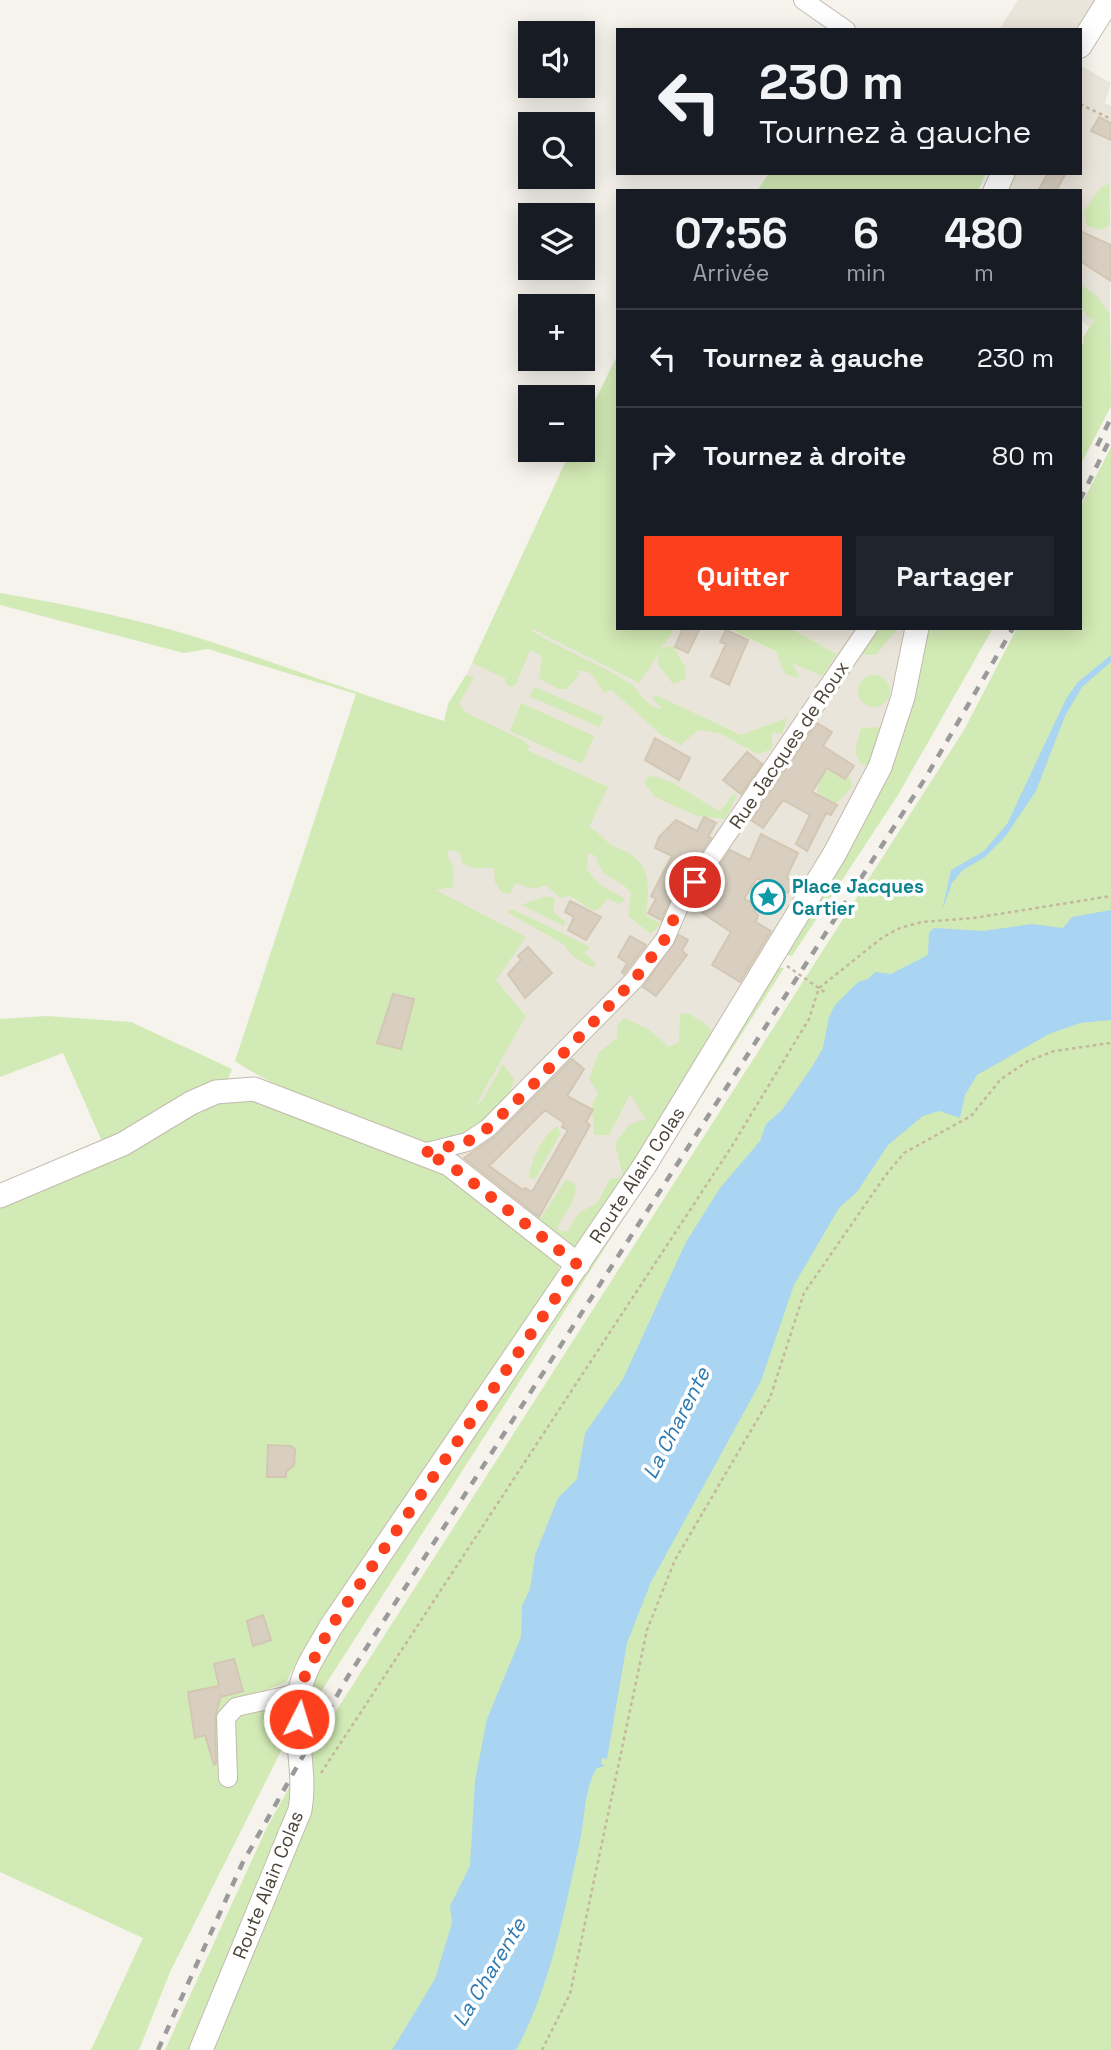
<!DOCTYPE html>
<html lang="fr">
<head>
<meta charset="utf-8">
<style>
	:root { --surface:#171b24; --page:#20242c; --text:#f1f3f6; --muted:#9ea1a6; --line:#363941; --accent:#fc3f1d }
	body { margin:0; font-family:"Space Grotesk",sans-serif; background:var(--page); color:var(--text); height:100vh; display:flex; flex-direction:column; font-size:26px; white-space:nowrap }
	* { box-sizing:border-box; margin:0 }
	p { font-size:23px; color:var(--muted) }
	.icon { flex:none; width:38px; height:38px; fill:none; stroke:currentColor; stroke-width:2; stroke-linecap:round; stroke-linejoin:round }
	.map { position:relative; flex:1; overflow:hidden }
	.panel { position:absolute; left:616px; top:189px; width:466px; height:441px; display:flex; flex-direction:column; background:var(--surface); border-radius:0px; box-shadow:0 4px 18px #0003 }
	.panel>* { flex:none }
	.guide { position:absolute; left:616px; top:28px; width:466px; height:147px; border-radius:0px; box-shadow:0 4px 18px #0003; background:#171b24; color:var(--text); overflow:hidden }
	.buttons { position:absolute; left:518px; top:21px; display:grid; gap:14px }
	.buttons a { display:grid; place-items:center; width:77px; height:77px; border-radius:0px; background:var(--surface); box-shadow:0 4px 18px #0003; font-size:35px }
	.pin { position:absolute; display:grid; place-items:center; width:60px; height:60px; color:#fff; margin:-30px; border:4px solid #fff; border-radius:50%; box-shadow:0 2px 7px #0007 }
	.me { position:absolute; width:77px; margin:-38px; rotate:5deg; stroke-linejoin:round; filter:drop-shadow(0 0 5px #0008) }
	.turn { display:flex; align-items:center; gap:24px; height:147px; padding:0 28px; font-size:32px }
	.turn .icon { width:91px; height:91px; stroke-width:2.5 }
	.turn b { display:block; font-size:49px; line-height:60px }
	.eta { display:flex; justify-content:space-evenly; align-items:center; height:119px; text-align:center }
	.eta b { font-size:42px; font-weight:700; line-height:49px }
	.button { display:flex; gap:14px; margin-top:auto; padding:14px 28px }
	.button a { flex:1; height:80px; border-radius:0px; background:var(--accent); color:#fff; font-size:28px; font-weight:700; line-height:80px; text-align:center }
	.button a+a { background:var(--page); color:var(--text) }
	ul { padding:0; list-style:none }
	li { display:flex; align-items:center; gap:21px; height:98px; padding:0 28px; border-top:2px solid var(--line) }
	li div { flex:1 }
	li b { display:block; font-size:26px }
	li em { font-style:normal }
	.map>svg:first-child { display:block }
	.residential { fill:#eae5da }
	.green { fill:#d2eab5 }
	.water { fill:#a9d4f2 }
	.building { fill:#d8cfc1; stroke:#d3c7b4; stroke-width:2; fill-rule:evenodd }
	.lines { fill:none; stroke-linecap:round; stroke-linejoin:round }
	.minor-casing { stroke:#c2bbae; stroke-width:20 }
	.tertiary-casing { stroke:#c2bbae; stroke-width:25 }
	.path { stroke:#c4b79f; stroke-width:2.5; stroke-dasharray:3.5 3.5; stroke-linecap:butt }
	.minor { stroke:#fff; stroke-width:18 }
	.tertiary { stroke:#fff; stroke-width:23 }
	.rail { stroke:#9a9a9a; stroke-width:4.5; stroke-dasharray:9 9; stroke-linecap:butt }
	.route { stroke:#fc3f1d; stroke-width:12; stroke-dasharray:0 21.6 }
	.labels { text-anchor:middle; dominant-baseline:central; stroke-width:7; stroke-linejoin:round; paint-order:stroke }
	.street-label { font-size:19px; fill:#4b4439; stroke:#fff }
	.culture-label { font-size:19px; font-weight:bold; fill:#0d838f; stroke:#fff; text-anchor:start }
	.water-label { font-size:21px; font-style:italic; fill:#2e7ab2; stroke:#fff }
</style>
</head>
<body>
<div class="map">
<svg width="1111" height="2050" viewBox="0 0 1111 2050">
	<rect width="100%" height="100%" fill="#f6f3ec"/>
	<!-- residential -->
	<path class="residential" d="M1018,0H1098L1079,30H999Z
		M1083,67L1111,83L1105,103L1111,106L1110,349L1084,341L1089,327L1080,319V191H1003L1011,173H1080V68Z
		M529,626L639,683L675,628H728L822,676L837,654L790,628H915L880,767L578,1265L449,1164L474,1107L526,1016L496,980L431,887L433,819L607,787L448,714L472,663L513,682Z"/>
	<!-- green -->
	<path class="green" d="M769,173H986L978,191H757Z
		M1109,183L1110,224L1102,230L1087,226L1084,212L1098,190Z
		M1080,284L1098,297L1110,315L1111,406L1080,466V350L1084,342L1083,337L1095,320L1089,319L1080,305Z
		M618,354V628H675L662,648L673,646L685,667L686,679L673,684L657,663L660,652L639,683L533,629L532,631C563,650 599,663 629,683C642,691 645,708 662,709L653,699L656,695L741,735L787,718L782,734L772,732V749L758,754L719,733L698,730L681,745L660,734L612,690L604,693L591,673L577,670L579,675L566,689H558L539,678L542,656L530,650L516,684L511,687L506,684V679L472,663L571,450H583V425Z
		M1111,447V2050H211L311,1750L964,730L1017,628H1080V507Z
		M0,593C68,605 136,618 202,639C283,665 363,696 444,721L448,704L466,675L474,677L459,704L467,713L524,741L530,747L527,750L608,787L589,827C599,832 602,838 610,844C616,848 624,850 630,854C653,868 648,893 646,916L661,923L651,934L628,916L631,893C619,876 601,882 596,856L588,853L587,870L599,884L625,899L620,904L608,899L598,910L590,909L570,896L560,898L546,885L534,889L515,883L510,894L502,893L495,882L494,868H472L462,863L460,852L448,850L447,857L453,865V887L436,890L526,937L496,980L526,1016L476,1105L482,1101L503,1064L514,1079C507,1117 458,1146 420,1144C408,1143 392,1133 381,1128C331,1108 280,1091 235,1061L356,694L208,649L184,653L0,605Z
		M728,628H790L837,654L822,676L792,663L799,675L798,678L785,674L776,652Z
		M872,628H898L876,655L861,654Z
		M925,628H993L898,795L792,956L787,955V947L852,839Z
		M858 691a16 16 0 1 1 32 0a16 16 0 1 1-32 0Z
		M535,687L604,717L599,727L529,696Z
		M521,703L594,736L582,764L510,731Z
		M885,727L873,766L861,764L855,752L861,728Z
		M831,769L850,778L852,787L838,802L832,805L823,801L817,793L821,775Z
		M649,776C678,779 695,800 720,811L734,793L736,796L726,819L698,816L681,809L655,797L644,782Z
		M547,896L555,899L553,912L565,921L564,926L521,905Z
		M512,909L590,947L584,952L596,964L593,968L574,957L563,944L507,912Z
		M777,968H784L308,1712L313,1679L337,1633L580,1250H566L535,1227L566,1179L576,1185C575,1207 563,1211 557,1230L567,1232L579,1213L598,1202L610,1179L623,1177L615,1143L630,1124L646,1119L630,1094L609,1135H594L592,1105L598,1093L589,1079L599,1052L617,1038L618,1025L624,1018L648,1029L669,1047L679,1042L680,1014L688,1013L707,1025L714,1035Z
		M47,1016L131,1022L232,1069L228,1079L104,1146L63,1053L0,1077V1019Z
		M240,1095L422,1158L562,1259L553,1284L305,1647L286,1682L260,1693L282,1719L286,1741L170,1972L139,2050H91L143,1938L0,1872V1206L47,1189L148,1139L193,1109Z
		M558,1126L560,1134L535,1179L529,1178C531,1161 542,1134 558,1126Z
		M294,1779L293,1799L191,2050H165L267,1827Z"/>
	<!-- water -->
	<path class="water" d="M1111,655V662L1082,687L1065,716L1036,791L1005,837L985,857L963,870L952,883L942,911L951,870L984,851L1007,824L1066,699L1078,682Z
		M1111,910V1020L1080,1023L1049,1034L977,1075L965,1095L960,1118L939,1111L923,1116L888,1145L857,1192L839,1208L794,1285L761,1381L651,1582L627,1643L607,1759L602,1758L601,1764L605,1766L597,1768C584,1788 585,1818 580,1841C564,1912 551,1986 516,2050H392L435,1979L452,1923L450,1906L470,1866L475,1781L487,1719L521,1637L522,1606L530,1589L535,1555L558,1498L577,1479L585,1433L623,1379L686,1242L720,1188L760,1141L766,1124L782,1110L812,1067L823,1048L829,1017L835,1005L858,982L868,979L875,972L891,974L928,955L929,932L935,928L983,931L1032,924L1063,928L1072,917Z"/>
	<!-- building -->
	<path class="building" d="M1099,117L1111,123V140L1091,131Z
		M1048,173H1066L1056,191H1038Z
		M1080,231L1111,245V281L1080,261Z
		M683,628H700L688,653L675,647Z
		M726,630L748,640L729,685L711,676L726,644L720,642Z
		M817,723L832,732L823,746L854,766L845,779L827,768L812,792L837,805L831,815L826,813L807,851L796,844L810,815L783,800L763,828L751,820Z
		M655,738L690,758L679,780L645,760Z
		M747,752L762,764L741,794L723,780Z
		M704,817L716,823L708,837L711,838L672,896L661,920L648,913L656,899L651,896L672,856L655,848L659,837L676,820L697,831Z
		M761,834L798,853L786,878L793,881L788,893L757,878L744,899L757,905L754,911L758,915L756,922L771,931L740,982L712,965L731,932L692,906L730,850L750,860Z
		M570,901L601,917L586,940L568,930L574,917L565,912Z
		M679,935L688,940L682,951L687,955L656,996L643,987Z
		M630,936L646,945L624,974L622,972L627,963L618,957Z
		M528,947L552,973L525,998L508,974L521,960L518,956Z
		M393,994L414,999L401,1049L377,1043Z
		M572,1059L584,1069L567,1096L593,1110L586,1122L590,1125L539,1217L464,1158L496,1136ZM545,1110L564,1123L562,1127L568,1130L532,1192L525,1188L523,1190L489,1166Z
		M268,1445L291,1446L295,1450L294,1465L286,1472V1477H267Z
		M263,1615L271,1640L253,1646L247,1621Z
		M234,1659L243,1691L221,1697V1694L215,1718L216,1764L214,1765L205,1735L195,1738L188,1692L219,1686L214,1664Z"/>
	<g class="lines">
		<!-- minor casing -->
		<g class="minor-casing">
			<path id="minor" d="M803,0L846,30
				M423,1153L467,1142L488,1128L634,980L665,939L681,902L868,628
				M228,1778L226,1718L236,1707L299,1693"/>
		</g>
		<!-- tertiary casing -->
		<g class="tertiary-casing">
			<path id="tertiary" d="M1080,46L1109,0
				M995,191L1003,173
				M0,1196L123,1144L191,1103L216,1092L254,1089L449,1164L578,1265
				M201,2050L300,1810C307,1771 292,1730 300,1691C304,1668 319,1648 330,1628L645,1165L835,853L880,767L903,697L917,628"/>
		</g>
		<!-- path -->
		<path class="path" d="M1080,104L1111,119
			M787,966L826,993
			M321,1773L732,1146L809,1019L819,988L883,937L900,928L922,922L974,918L1111,896
			M542,2050L570,1994L647,1630L675,1560L770,1398L804,1293L885,1176L904,1153L971,1116L1001,1079L1028,1061L1054,1051L1111,1043"/>
		<!-- minor -->
		<use href="#minor" class="minor"/>
		<!-- tertiary -->
		<use href="#tertiary" class="tertiary"/>
		<!-- rail -->
		<path class="rail" d="M1097,446L1111,418
			M1080,500L1111,437
			M158,2050L242,1864L347,1678L926,777L1013,628"/>
	</g>
	<g class="lines">
		<!-- route -->
		<path class="route" d="M299,1719L302,1682L330,1628L578,1265L449,1164L423,1153L467,1142L488,1128L531,1087L634,980L665,939L681,902L695,882"/>
	</g>
	<!-- icons -->
	<defs>
		<g id="sight-ring" transform="scale(1.75)"><circle r="9.5" fill="#fff" stroke="#0f9aa8" stroke-width="1.5"/><path d="M0-6L1.8-2.2L6-1.7L2.9 1.2L3.7 5.4L0 3.3L-3.7 5.4L-2.9 1.2L-6-1.7L-1.8-2.2Z" fill="#0f9aa8"/></g>
	</defs>
	<g fill-rule="evenodd">
		<use href="#sight-ring" x="768" y="897"/>
	</g>
	<g class="labels">
		<!-- street labels -->
		<g class="street-label">
			<text transform="translate(789 745) rotate(-56)">Rue Jacques de Roux</text>
			<text transform="translate(637 1175) rotate(-57)">Route Alain Colas</text>
			<text transform="translate(268 1885) rotate(-68)">Route Alain Colas</text>
		</g>
		<!-- culture labels -->
		<g class="culture-label">
			<text x="792" y="886">Place Jacques<tspan x="792" dy="22">Cartier</tspan></text>
		</g>
		<!-- water labels -->
		<g class="water-label">
			<text transform="translate(676 1423) rotate(-63)">La Charente</text>
			<text transform="translate(489 1972) rotate(-59)">La Charente</text>
		</g>
	</g>
</svg>
<div class="buttons">
<a><svg class="icon" aria-label="sound" viewBox="0 0 24 24"><path d="M4 9h4l5-4v14l-5-4H4zM17 9q2 3 0 6"/></svg></a>
<a><svg class="icon" aria-label="search" viewBox="0 0 24 24"><circle cx="10" cy="10" r="6"/><path d="M15 15l6 6"/></svg></a>
<a><svg class="icon" aria-label="layers" viewBox="0 0 24 24"><path d="M12 4l9 5-9 5-9-5zM3 14l9 5 9-5"/></svg></a>
<a>+</a>
<a>−</a>
</div>
<div class="pin" style="left:695px;top:882px;background:#d93025"><svg class="icon" aria-label="arrive" viewBox="0 0 24 24"><path d="M6 21V4h12l-3 4 3 4H6"/></svg></div>
<svg class="me" style="left:299px;top:1719px" viewBox="-20 -20 40 40"><circle r="17" fill="#fc3f1d" stroke="#fff" stroke-width="3"/><path d="M0-11L8 9 0 5-8 9z" fill="#fff"/></svg>
<div class="guide">
<div class="turn"><svg class="icon" aria-label="left" viewBox="0 0 24 24"><path d="M17 20v-9H6M10 6l-5 5 5 5"/></svg><div><b>230 m</b>Tournez à gauche</div></div>
</div>
<section class="panel">
<div class="eta">
<div><b>07:56</b><p>Arrivée</p></div>
<div><b>6</b><p>min</p></div>
<div><b>480</b><p>m</p></div>
</div>
<ul>
<li><svg class="icon" aria-label="left" viewBox="0 0 24 24"><path d="M17 20v-9H6M10 6l-5 5 5 5"/></svg><div><b>Tournez à gauche</b></div><em>230 m</em></li>
<li><svg class="icon" aria-label="right" viewBox="0 0 24 24"><path d="M7 20v-9h11M14 6l5 5-5 5"/></svg><div><b>Tournez à droite</b></div><em>80 m</em></li>
</ul>
<div class="button"><a>Quitter</a><a>Partager</a></div>
</section>
</div>
</body>
</html>
